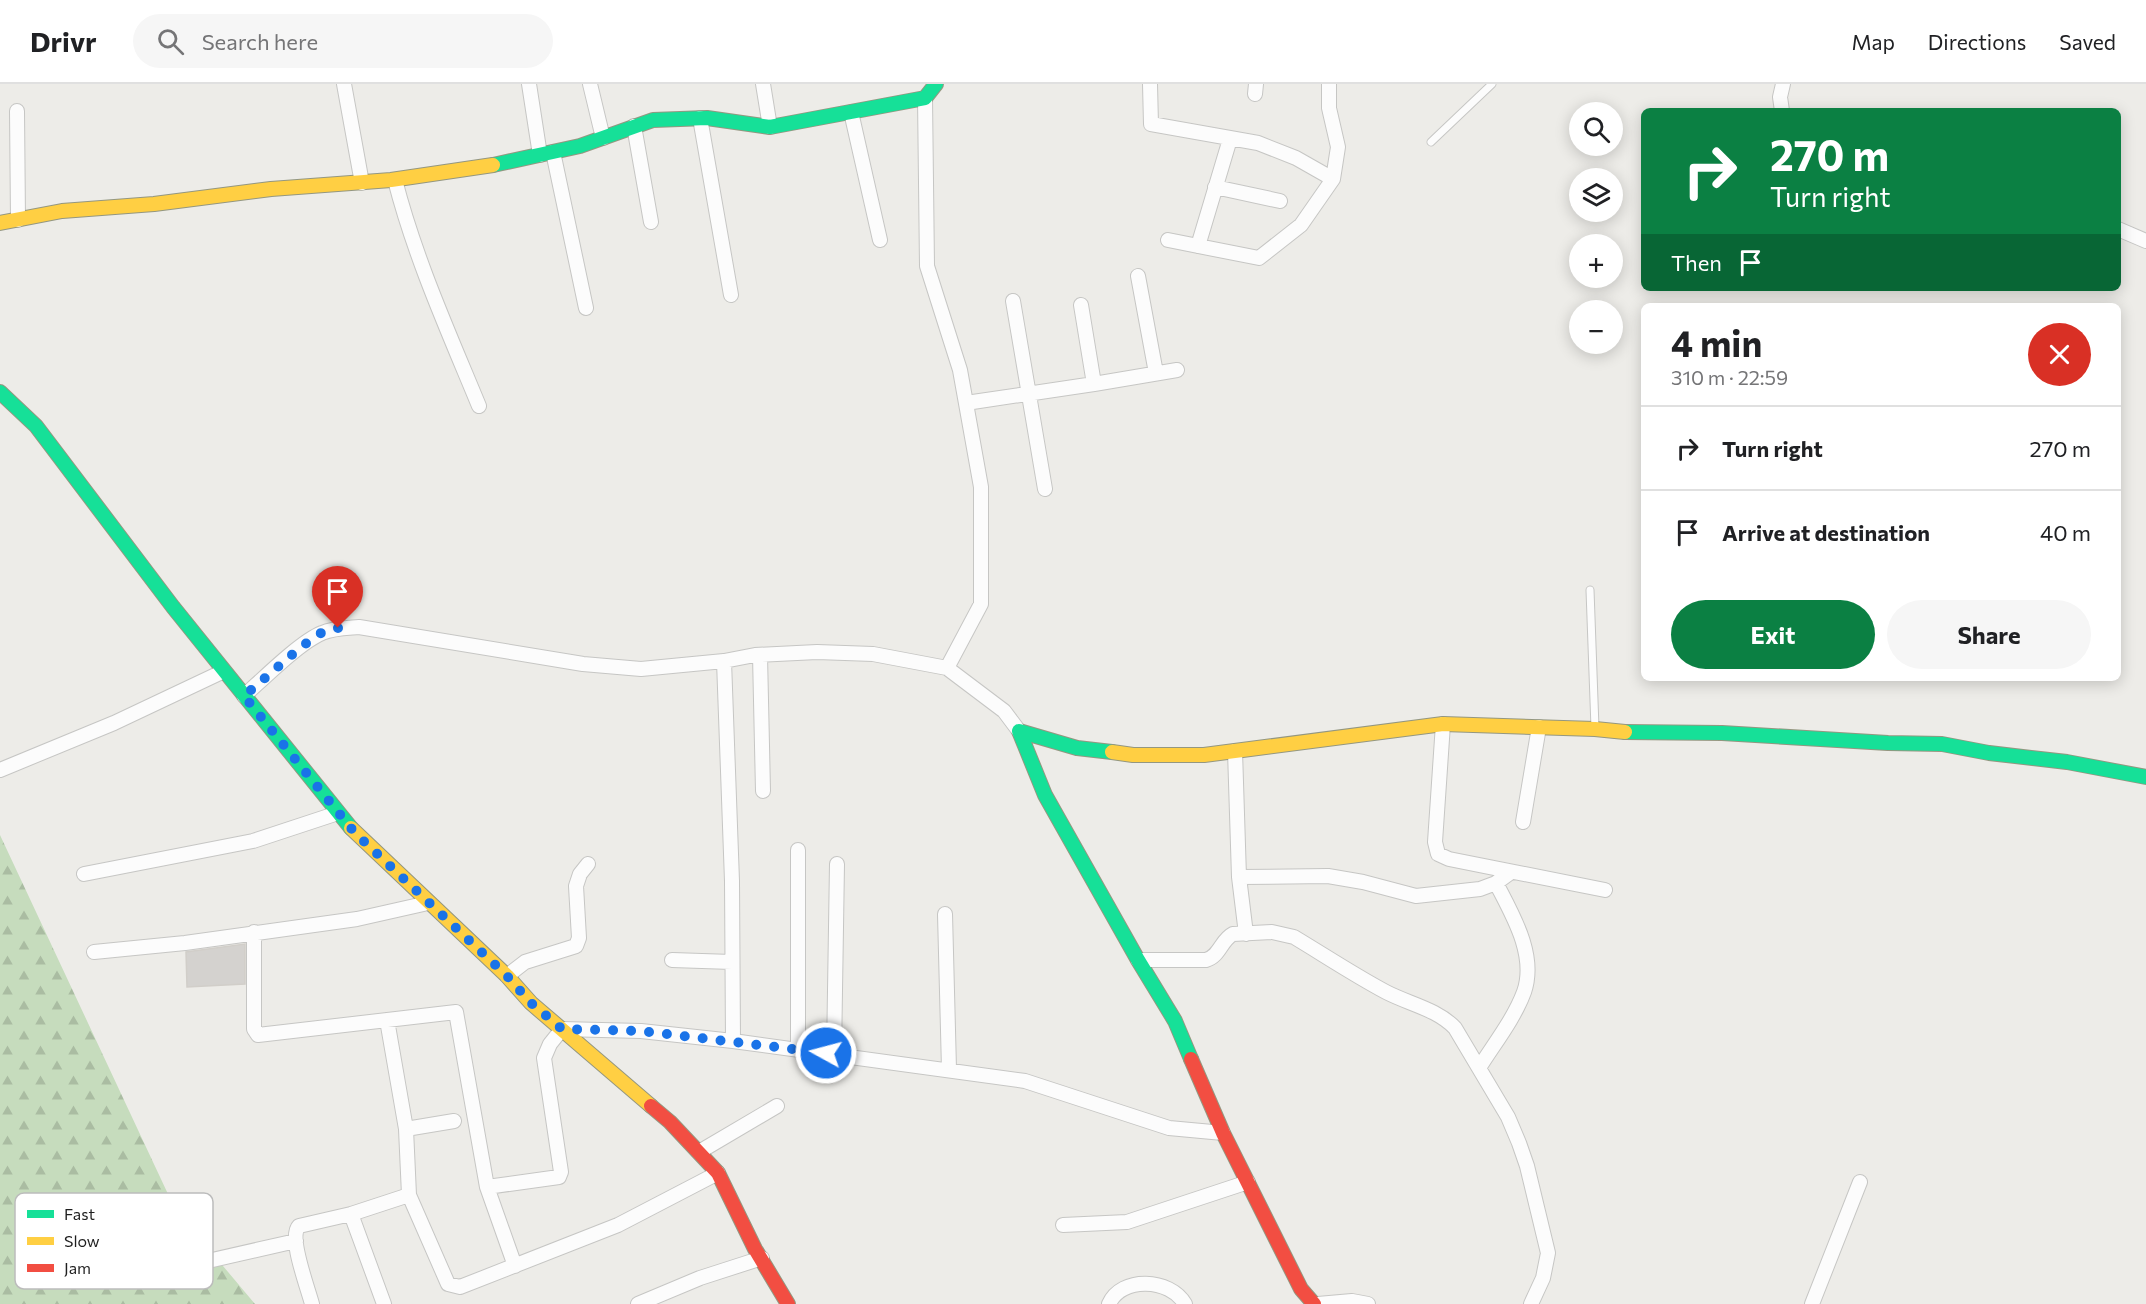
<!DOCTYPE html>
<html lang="en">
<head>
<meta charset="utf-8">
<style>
	:root { --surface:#fff; --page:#f6f6f6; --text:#202124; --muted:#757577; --line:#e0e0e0; --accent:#0b8043 }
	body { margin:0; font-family:Commissioner,sans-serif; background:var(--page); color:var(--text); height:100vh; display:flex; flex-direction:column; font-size:22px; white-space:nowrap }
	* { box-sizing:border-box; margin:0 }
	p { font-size:20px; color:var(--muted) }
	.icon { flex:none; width:33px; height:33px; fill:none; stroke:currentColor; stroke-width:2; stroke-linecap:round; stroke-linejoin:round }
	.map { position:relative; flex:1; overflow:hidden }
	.panel { position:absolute; left:1641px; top:219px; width:480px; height:378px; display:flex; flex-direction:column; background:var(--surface); border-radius:9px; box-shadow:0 3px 15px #0003 }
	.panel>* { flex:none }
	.guide { position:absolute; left:1641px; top:24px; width:480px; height:183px; border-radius:9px; box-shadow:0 3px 15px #0003; background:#0b8043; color:#fff; overflow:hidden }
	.fabs { position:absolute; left:1569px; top:18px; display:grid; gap:12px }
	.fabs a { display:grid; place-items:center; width:54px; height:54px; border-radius:50%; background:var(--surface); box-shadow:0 3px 15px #0003; font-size:30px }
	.pin { position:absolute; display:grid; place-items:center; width:51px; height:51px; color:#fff; margin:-62px -26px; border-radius:50% 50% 50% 0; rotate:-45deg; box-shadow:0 0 6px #0007 }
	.pin .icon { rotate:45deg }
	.me { position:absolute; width:66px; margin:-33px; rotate:277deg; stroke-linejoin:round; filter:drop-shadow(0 0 4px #0008) }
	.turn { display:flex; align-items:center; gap:21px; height:126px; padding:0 30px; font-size:27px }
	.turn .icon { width:78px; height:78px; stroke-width:2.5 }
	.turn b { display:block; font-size:42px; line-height:51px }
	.then { display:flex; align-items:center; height:57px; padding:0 30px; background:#0003; gap:12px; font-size:22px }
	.round { display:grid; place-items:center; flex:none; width:63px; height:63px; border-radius:32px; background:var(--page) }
	.head { display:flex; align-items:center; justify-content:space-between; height:102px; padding:0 30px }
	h1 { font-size:36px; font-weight:700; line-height:45px }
	.cta { display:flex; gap:12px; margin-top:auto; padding:12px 30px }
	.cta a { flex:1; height:69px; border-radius:36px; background:var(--accent); color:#fff; font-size:24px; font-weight:700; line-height:69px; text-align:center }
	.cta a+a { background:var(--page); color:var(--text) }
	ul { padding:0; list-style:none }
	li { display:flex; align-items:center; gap:18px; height:84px; padding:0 30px; border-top:2px solid var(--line) }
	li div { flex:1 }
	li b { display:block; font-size:22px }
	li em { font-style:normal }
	header { display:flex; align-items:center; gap:36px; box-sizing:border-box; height:84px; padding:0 30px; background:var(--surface); border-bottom:2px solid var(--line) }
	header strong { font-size:28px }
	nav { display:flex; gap:33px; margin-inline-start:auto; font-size:21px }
	.search { width:420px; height:54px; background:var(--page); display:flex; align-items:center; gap:15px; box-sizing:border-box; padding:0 21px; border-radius:33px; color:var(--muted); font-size:22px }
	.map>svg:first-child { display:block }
	.forest { fill:url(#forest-firs) }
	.building { fill:#d4d2cf; stroke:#d1cec9; stroke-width:1.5 }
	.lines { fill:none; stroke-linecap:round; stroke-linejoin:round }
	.lane-casing { stroke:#c6c6c4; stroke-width:9 }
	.street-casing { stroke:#c6c6c4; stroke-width:16 }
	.fast-casing { stroke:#949780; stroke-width:16 }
	.slow-casing { stroke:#949780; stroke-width:16 }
	.jam-casing { stroke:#949780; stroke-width:16 }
	.lane { stroke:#fcfcfc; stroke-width:7 }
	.street { stroke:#fcfcfc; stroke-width:14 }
	.fast { stroke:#16e098; stroke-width:14 }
	.slow { stroke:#ffcf43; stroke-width:14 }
	.jam { stroke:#f24e42; stroke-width:14 }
	.route { stroke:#1a73e8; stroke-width:10; stroke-dasharray:0 18 }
	.key { fill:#fff; stroke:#bcbcbc; stroke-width:1.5 }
	.key-label { font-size:16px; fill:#1f1f1f }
</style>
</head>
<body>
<header>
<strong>Drivr</strong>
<div class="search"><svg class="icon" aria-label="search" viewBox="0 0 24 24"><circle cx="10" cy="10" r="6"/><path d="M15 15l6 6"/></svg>Search here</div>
<nav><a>Map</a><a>Directions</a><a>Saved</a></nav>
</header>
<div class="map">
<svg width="2146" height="1220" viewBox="0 0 2146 1220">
	<defs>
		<pattern id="forest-firs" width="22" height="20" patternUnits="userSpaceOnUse" patternTransform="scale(1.5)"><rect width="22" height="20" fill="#c6dcbd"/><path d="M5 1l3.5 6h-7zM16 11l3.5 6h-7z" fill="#aabca2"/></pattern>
	</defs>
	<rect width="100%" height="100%" fill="#edece8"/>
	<!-- forest -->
	<path class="forest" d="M0,751L175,1125L255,1220H0Z"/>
	<!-- building -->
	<path class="building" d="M245,860V900L187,903L186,868Z"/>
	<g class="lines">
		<!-- lane casing -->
		<g class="lane-casing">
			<path id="lane" d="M1431,58L1492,0
				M1590,506L1595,644"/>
		</g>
		<!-- street casing -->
		<g class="street-casing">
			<path id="street" d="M344,0L362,99
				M529,0L540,71
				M590,0L603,54
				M763,0L770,43
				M1150,0L1151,40L1258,59L1296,74L1333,95L1338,63L1329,24V0
				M1255,10L1256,0
				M925,14L927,182L960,286L981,403V520L947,584L1004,627L1019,647
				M17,27L18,136
				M1782,27L1780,13L1783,0
				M851,28L880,156
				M700,34L731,211
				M634,42L651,138
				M553,68L586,224
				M395,96C415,174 448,247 479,322
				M1215,103L1280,117
				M2118,145L2146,157
				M1168,156L1259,174L1301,141L1333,95
				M1198,162L1230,55
				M1138,192L1156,289
				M1013,217L1045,405
				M1094,300L1177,286
				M966,319L1094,300L1081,221
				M760,571L763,707
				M724,577L732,797L733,957
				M244,612C263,595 300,558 322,549C333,544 347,544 359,543L583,580L641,585L724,577L755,571L817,568L873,570L947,584
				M1443,640L1435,758L1438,770L1449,775L1605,806
				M1235,667L1239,793L1246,850
				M0,686L114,639L224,587
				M1523,738L1539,643
				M84,790L253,757L338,729
				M1239,793L1328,792L1363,798L1416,812L1480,805L1496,799L1511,788
				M945,830L949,985
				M254,848V945L258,951L456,928L487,1103L515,1182
				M94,868L185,859L357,835L428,819
				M672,876L732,878
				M1138,876H1206C1220,872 1221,856 1233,850L1272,848L1294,853C1324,871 1354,891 1386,908C1409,920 1437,925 1455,944L1508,1033L1519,1059L1527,1082L1548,1169L1543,1194L1531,1220
				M507,892L525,878L576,862L579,854L576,802L580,790L588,780
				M387,936L406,1045L409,1111
				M798,965V766
				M834,970L837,780
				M1479,984C1494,960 1514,935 1524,908C1537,871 1512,830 1496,799
				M406,1045L454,1037
				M699,1068L777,1022
				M487,1103L559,1093L561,1088L544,974L550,960L562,945L641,947L733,957L1025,997L1169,1044L1223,1049
				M351,1130L384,1220
				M1063,1141L1127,1138L1248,1098
				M177,1184L296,1157
				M312,1220C308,1204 288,1153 299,1142L351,1130L409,1111L448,1200L460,1203L618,1141L718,1089
				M638,1220L700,1194L762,1174
				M1109,1220C1121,1192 1170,1194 1185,1220
				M1318,1220L1352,1217L1368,1220
				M1812,1220L1860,1098"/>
		</g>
		<!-- fast casing -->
		<g class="fast-casing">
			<path id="fast" d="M493,81L580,62L653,36L707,34L770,43L925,14L936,0
				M0,308L36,342L173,523L351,744
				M1625,648L1722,649L1888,659L1942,660L1989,669L2067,678L2146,693
				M1112,668L1077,664L1019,647L1045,711L1138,876L1175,937L1191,975"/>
		</g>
		<!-- slow casing -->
		<g class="slow-casing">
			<path id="slow" d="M0,139L62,127L154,120L271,105L391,96L493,81
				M1112,668L1133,671H1204L1443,640L1595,645L1625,648
				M351,744L507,892L531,919L651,1022"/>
		</g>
		<!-- jam casing -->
		<g class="jam-casing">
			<path id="jam" d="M1191,975L1223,1049L1301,1205L1314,1220
				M651,1022L670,1038L718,1089L755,1165L788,1220"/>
		</g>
		<!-- lane -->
		<use href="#lane" class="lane"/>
		<!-- street -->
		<use href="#street" class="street"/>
		<!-- fast -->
		<use href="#fast" class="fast"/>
		<!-- slow -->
		<use href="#slow" class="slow"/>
		<!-- jam -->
		<use href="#jam" class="jam"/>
	</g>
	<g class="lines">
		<!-- route -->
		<path class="route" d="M338,544L321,549L301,563L244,612L355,749L507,892L531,919L562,945L641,947L826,969"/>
	</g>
	<!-- legend -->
	<rect x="15" y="1109" width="198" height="96" rx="9" class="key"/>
	<rect x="27" y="1126" width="27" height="8" fill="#16e098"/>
	<rect x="27" y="1153" width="27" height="8" fill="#ffcf43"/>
	<rect x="27" y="1180" width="27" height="8" fill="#f24e42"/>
	<g class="key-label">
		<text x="64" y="1136">Fast</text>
		<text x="64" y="1163">Slow</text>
		<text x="64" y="1190">Jam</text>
	</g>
</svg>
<div class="fabs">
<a><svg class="icon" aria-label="search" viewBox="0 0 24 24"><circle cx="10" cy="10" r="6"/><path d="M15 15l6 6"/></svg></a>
<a><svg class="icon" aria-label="layers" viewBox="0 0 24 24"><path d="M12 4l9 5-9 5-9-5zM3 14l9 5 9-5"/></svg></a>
<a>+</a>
<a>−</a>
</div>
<div class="pin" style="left:338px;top:544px;background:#d93025"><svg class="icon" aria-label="arrive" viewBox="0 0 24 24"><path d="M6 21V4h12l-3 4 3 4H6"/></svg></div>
<svg class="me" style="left:826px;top:969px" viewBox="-20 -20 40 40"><circle r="17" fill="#1a73e8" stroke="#fff" stroke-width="3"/><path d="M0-11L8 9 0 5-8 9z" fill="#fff"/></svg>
<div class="guide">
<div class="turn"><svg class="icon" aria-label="right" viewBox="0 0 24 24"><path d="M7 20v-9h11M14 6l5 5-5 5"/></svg><div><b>270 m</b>Turn right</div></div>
<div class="then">Then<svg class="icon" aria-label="arrive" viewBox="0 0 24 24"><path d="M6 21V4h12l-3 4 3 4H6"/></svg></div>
</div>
<section class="panel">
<div class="head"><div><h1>4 min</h1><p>310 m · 22:59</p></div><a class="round" style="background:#d93025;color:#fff"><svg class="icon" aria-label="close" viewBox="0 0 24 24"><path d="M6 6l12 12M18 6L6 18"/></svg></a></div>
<ul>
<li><svg class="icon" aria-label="right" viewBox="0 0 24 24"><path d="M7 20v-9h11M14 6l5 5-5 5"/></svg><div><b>Turn right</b></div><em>270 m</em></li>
<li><svg class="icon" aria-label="arrive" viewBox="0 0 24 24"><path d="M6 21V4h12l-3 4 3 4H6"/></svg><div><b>Arrive at destination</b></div><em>40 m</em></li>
</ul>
<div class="cta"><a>Exit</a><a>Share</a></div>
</section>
</div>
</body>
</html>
